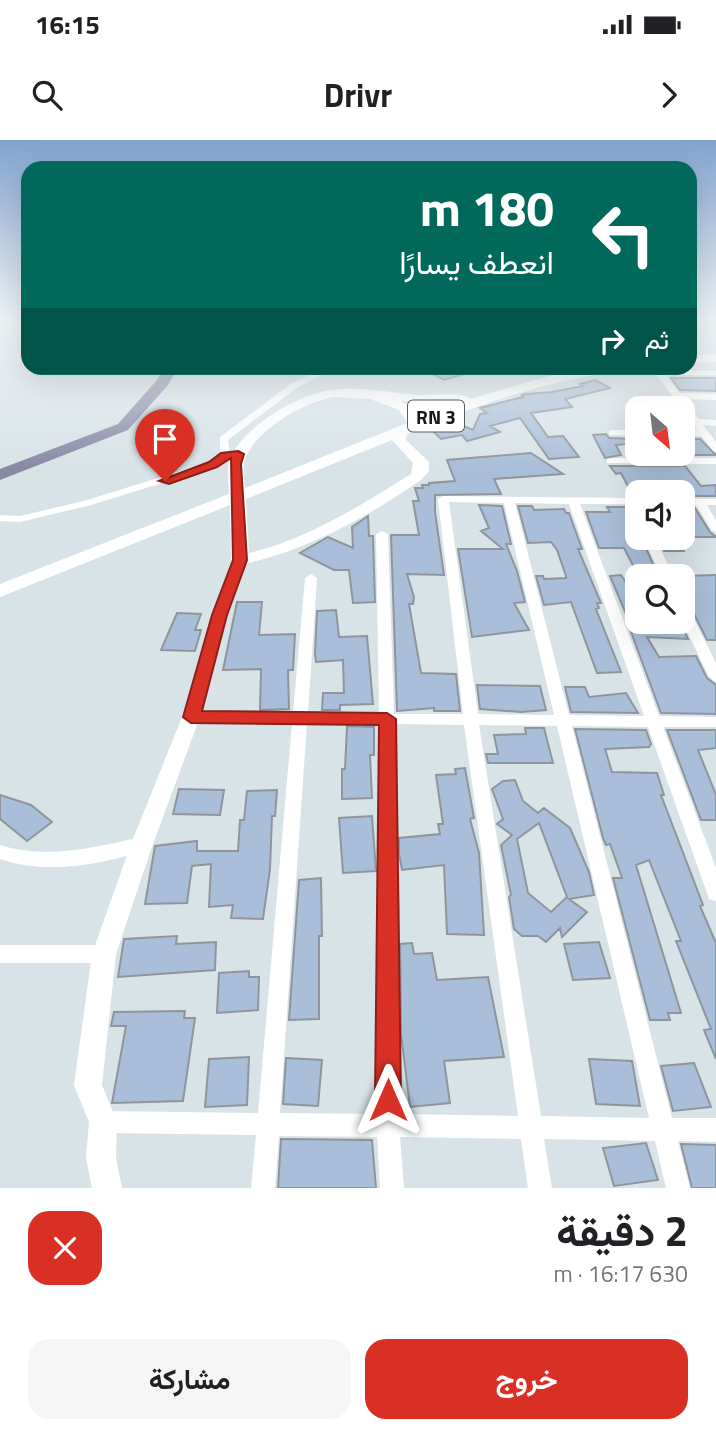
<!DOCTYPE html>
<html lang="ar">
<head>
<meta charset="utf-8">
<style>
	:root { --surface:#fff; --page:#f6f6f6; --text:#202124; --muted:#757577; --accent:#d93025 }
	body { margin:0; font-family:"Titillium Web",Vazirmatn,sans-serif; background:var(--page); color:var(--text); direction:rtl; height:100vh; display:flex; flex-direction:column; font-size:26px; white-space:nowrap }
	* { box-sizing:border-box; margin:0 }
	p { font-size:23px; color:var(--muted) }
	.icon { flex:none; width:38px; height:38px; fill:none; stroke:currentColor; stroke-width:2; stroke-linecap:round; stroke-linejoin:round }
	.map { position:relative; height:1048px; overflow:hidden; direction:ltr }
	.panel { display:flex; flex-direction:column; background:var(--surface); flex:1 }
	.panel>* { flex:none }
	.guide { position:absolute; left:21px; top:21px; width:676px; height:214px; border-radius:21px; box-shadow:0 7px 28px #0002; direction:rtl; background:#00695c; color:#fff; overflow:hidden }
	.needle { width:46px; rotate:152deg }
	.buttons { position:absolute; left:625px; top:256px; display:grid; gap:14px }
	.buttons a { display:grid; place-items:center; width:70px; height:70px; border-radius:14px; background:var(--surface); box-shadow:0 7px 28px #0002; font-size:35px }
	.pin { position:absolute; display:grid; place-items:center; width:60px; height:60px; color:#fff; margin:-72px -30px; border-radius:50% 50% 50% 0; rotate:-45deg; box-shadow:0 0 7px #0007 }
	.pin .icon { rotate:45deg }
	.me { position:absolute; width:77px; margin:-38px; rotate:0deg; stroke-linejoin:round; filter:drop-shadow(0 0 5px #0008) }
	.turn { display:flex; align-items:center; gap:24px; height:147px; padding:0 28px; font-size:32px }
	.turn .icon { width:91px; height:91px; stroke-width:2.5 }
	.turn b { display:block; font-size:49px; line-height:60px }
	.then { display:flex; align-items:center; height:66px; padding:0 28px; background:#0003; gap:14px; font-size:26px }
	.round { display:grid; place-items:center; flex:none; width:74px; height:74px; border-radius:21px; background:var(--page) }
	.headline { display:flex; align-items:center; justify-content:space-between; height:119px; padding:0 28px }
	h1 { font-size:42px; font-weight:700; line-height:52px }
	.cta { display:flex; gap:14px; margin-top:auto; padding:14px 28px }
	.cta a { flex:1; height:80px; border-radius:21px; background:var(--accent); color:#fff; font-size:28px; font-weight:700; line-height:80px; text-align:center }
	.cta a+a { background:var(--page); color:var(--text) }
	.status { display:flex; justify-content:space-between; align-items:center; height:49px; padding:0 35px; background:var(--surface); direction:ltr }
	.status svg { height:19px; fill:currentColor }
	header { display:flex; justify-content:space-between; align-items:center; height:91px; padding:0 28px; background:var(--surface); font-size:32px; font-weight:700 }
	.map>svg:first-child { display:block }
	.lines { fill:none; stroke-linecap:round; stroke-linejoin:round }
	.river { fill:#8989a6; fill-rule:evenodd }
	.building { fill:#a9bfd9; stroke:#8f959d; stroke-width:2; fill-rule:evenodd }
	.minor { fill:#fff; fill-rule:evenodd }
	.major { fill:#fff; fill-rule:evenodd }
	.highway { fill:#fff; fill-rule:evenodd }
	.route { fill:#d93025; stroke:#8d1f18; stroke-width:2 }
	.labels { text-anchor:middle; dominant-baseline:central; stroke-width:6; stroke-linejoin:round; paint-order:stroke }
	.shield { fill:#fff; stroke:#5b5e5f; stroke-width:2 }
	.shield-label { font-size:19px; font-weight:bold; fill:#15191b }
</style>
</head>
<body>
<div class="status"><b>16:15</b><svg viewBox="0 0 49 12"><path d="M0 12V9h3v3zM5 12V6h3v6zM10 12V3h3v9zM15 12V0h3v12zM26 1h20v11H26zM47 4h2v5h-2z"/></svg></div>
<header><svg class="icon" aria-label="forward" viewBox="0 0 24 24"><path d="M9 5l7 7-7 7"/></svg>Drivr<svg class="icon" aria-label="search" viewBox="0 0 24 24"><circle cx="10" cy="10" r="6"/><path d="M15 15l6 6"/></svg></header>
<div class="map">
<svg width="716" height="1048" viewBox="0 0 716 1048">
	<rect width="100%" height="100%" fill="#d8e3e8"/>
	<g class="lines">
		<!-- river -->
		<path class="river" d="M164,228H178L168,245L128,290L0,340V329L118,284L157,240Z"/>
	</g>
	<!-- building -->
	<path class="building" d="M422,228H478V230L444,240Z
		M671,238H716V251L680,250Z
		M595,240L610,248L565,259L572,267L531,273L548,297L563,296L579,317L549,319L520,278L490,286L500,292L467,301L462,295L441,299L430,288L450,280L473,290L480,274L487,273L480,268L523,257L522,255L526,254L552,252L583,246L580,244Z
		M606,294L609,298L637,299V303L616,305L621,315L605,318L593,295Z
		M682,299H700L716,315H682Z
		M531,313L563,334L494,339L501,354L435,355V372L444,435L407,434L414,457L413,464H409L421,533L456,534L460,571H434V568L397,571L391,395H419L413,361H419L415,348H423L422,345H429V343L455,341L447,320Z
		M610,326H685L701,346L716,345V356H682V352H631L621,333L616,334Z
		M479,365L502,366L511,404H506L517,431L525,462L514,463L529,490L472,497L458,409H503L481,391L489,388Z
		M518,366H532L534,370L564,369L566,373H569L582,409H578L601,463H597L599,468L596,469L621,532L597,533L571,462L544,465L536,436H543L544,439L566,438V436L557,410L551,402L528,403Z
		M607,367H628L637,389V397H641L658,435H638L624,408H599L586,372H610Z
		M682,368H695L710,392L716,397H688L682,388Z
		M368,376L369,396H373L375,462L353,463L349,430H334L300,413L328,397L353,408L352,387Z
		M658,397H677L684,411H664Z
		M621,435L637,460V481L680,482L688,499L647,497L659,517L696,516L707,538L716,545V574L661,573L627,481H629L610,436Z
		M716,435V500H707L682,450V436Z
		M237,462H262L259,495L295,494L293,530H288L289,569L260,570L261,529L223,530Z
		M336,470L339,497L367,496L373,564L340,565V570H322L323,553H344L343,520L316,522L315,514L317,471Z
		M177,473L201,474L195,490H201L195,511L161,510Z
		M477,545L540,546L546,570L521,572L480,569Z
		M565,547H585L589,557L626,553L638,573L571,572Z
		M347,586L374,587V615H370L372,658L342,659V629H345Z
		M525,588H544L553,623H488L486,614H498L494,595L526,594Z
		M575,589L646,590L651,604L649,607L605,609L606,612L612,632L657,633L664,655H661L703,765L700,766L716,803V919L704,890L711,889L676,801H681L649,720L636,725L681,873H668L670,880H650L613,738H622L610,704L606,705L603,698Z
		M667,590H716V608L698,610L716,655V680H701Z
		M465,628L474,678L470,679L479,713L484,795L447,794L444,725L402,730L399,714V698L440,694L438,684H443L436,635L456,634L455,629Z
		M515,640L523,661L538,673L544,668L570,688L589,732L594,755L569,759L587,772L562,797L560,788L546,802L538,796H522L514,789L509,757L511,755L501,705L512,695L497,684L503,679L492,649L503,641ZM539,683L567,757L551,772L528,753L517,699Z
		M179,649L224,650L220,675L173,674Z
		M277,650L275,676H272L270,729L263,779L231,778L233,765L209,767L211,724L192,726L187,763L145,764L155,706L197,701V711H238L240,680H244L247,651Z
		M0,655L31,665L52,682L27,701L0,679Z
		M372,676L376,731L343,733L339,678Z
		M321,738L322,796H319V879L289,880L299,740Z
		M177,796L176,804L216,802L215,830L118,837L124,799Z
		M599,802L610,838L573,840L564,804Z
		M412,803L414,814L432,813L437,840L488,837L504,917L444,921L450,963L410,967L401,894L400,804Z
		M249,831V837H259L258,870L217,873L219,833Z
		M185,871L184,878H195L183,961L112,963L126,886H111L114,872Z
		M249,917L247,965L205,967L209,919Z
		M286,918L322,920L318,966L283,964Z
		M589,919L632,921L640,966L596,964Z
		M694,923L711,967L673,971L661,926Z
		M281,999L372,1000L376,1048H278Z
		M646,1003L658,1040L614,1046L603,1008Z
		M681,1004L716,1005V1048H692Z"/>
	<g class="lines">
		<!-- minor -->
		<path class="minor" d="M326,228H336L298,247L228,300L230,315L217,326L91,365L20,382L0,381V375L20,376L84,361L209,322L220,314V297L292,243Z
			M659,230L716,231V235H666L679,253L716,254V260L683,259L699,279L716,280V286L703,285L716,302V312L713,311L701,296H682V290H697L657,235H588L584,233L588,231Z
			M612,290H637V296L609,295V291Z
			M611,318H716V324L607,323V319Z
			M443,356L637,358V364H580L659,576L716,577V587H663L716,728V761L709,759L707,753L648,587L572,586L672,978H716V1002L678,1001L690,1048H666L655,1001L544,999L552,1048H528L521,999L400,997L404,1048H380L377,997L279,996L275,1048H251L256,995L103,993L95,990L92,982L95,974L103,971L258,973L292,583L191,582L186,581L183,577L186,573L191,572L293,573L305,438L311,434L317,438L308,573H379L376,394L382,391L388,394L394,574H463L438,359ZM449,362L504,363L554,575L478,574ZM515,363L569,364L644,576L569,575ZM307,583L379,584L377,974L280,973ZM395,584L464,585L518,976L399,974ZM479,585L557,586L649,978L541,976Z
			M682,359H716V365H707L716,380V392L712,391L696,365H682Z
			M643,397H655L673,436H661Z
			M682,463L688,467L716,523V542L709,537L682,481Z
			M142,697L148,699L151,704L148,709C102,725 47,735 0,719V705C48,720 94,707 142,697Z
			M0,805H104L111,808L114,814L111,820L104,823H0Z"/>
		<!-- major -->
		<path class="major" d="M240,416L247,420L227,475L200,577L153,704L116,814L102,945L117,982L116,1018L122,1048H92L86,1018L89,982L74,945L92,814L131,704L182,577L211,475L233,420Z"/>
		<!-- highway -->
		<path class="highway" d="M716,214V222L690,223V215Z
			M590,228H620L614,232C541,242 475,266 407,294L406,300L429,322V331L421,340C364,379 308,410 240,425L234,424L231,420L230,365L0,457V444L229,354C229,344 227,331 229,322C240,288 298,254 332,250C359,246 390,253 418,255C432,256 459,250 470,259L566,231ZM335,257L370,259L399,270L407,283L245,348C244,336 242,325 247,314C262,287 305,261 335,257ZM401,261L459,263L417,280L415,270ZM392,300L413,323L411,334C360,366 308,399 249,413L246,359Z"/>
	</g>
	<!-- sky -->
	<linearGradient id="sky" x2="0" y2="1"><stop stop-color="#82a3ce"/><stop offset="0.55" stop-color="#edf2f5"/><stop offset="1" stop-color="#edf2f5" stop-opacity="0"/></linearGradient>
	<rect width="716" height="327" fill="url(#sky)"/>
	<!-- route -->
	<path class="route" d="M238,311L244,314L241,324L247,420L227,475L202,571L387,573L396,579L401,960L397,969L388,973L379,969L375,960L379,585L191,583L183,577L212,475L233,420L231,318L217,327L169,344L159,341L209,322L221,313Z"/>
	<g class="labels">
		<!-- shield labels -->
		<rect class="shield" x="408" y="260.5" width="56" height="31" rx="5"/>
		<g class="shield-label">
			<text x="436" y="276">RN 3</text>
		</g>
	</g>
</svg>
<div class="buttons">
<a><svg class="needle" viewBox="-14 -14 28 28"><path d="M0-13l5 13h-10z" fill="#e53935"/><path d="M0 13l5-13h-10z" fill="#757577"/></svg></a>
<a><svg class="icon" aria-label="sound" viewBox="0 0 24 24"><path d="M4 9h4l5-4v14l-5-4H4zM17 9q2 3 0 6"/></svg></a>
<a><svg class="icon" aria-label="search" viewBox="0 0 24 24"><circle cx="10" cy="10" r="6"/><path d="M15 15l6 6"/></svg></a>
</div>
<div class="pin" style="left:165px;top:341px;background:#d93025"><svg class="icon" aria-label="arrive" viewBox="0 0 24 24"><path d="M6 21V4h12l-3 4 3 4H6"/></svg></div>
<svg class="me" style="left:388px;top:960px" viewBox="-20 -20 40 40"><path d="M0-17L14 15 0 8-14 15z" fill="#d93025" stroke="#fff" stroke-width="4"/></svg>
<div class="guide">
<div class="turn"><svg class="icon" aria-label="left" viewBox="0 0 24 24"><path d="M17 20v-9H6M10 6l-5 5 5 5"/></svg><div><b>180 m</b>انعطف يسارًا</div></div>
<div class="then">ثم<svg class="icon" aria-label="right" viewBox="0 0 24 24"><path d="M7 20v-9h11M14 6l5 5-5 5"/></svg></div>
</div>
</div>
<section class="panel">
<div class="headline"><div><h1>2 دقيقة</h1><p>630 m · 16:17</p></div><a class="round" style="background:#d93025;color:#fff"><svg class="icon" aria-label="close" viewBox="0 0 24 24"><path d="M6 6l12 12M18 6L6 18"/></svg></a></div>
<div class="cta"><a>خروج</a><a>مشاركة</a></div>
</section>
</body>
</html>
